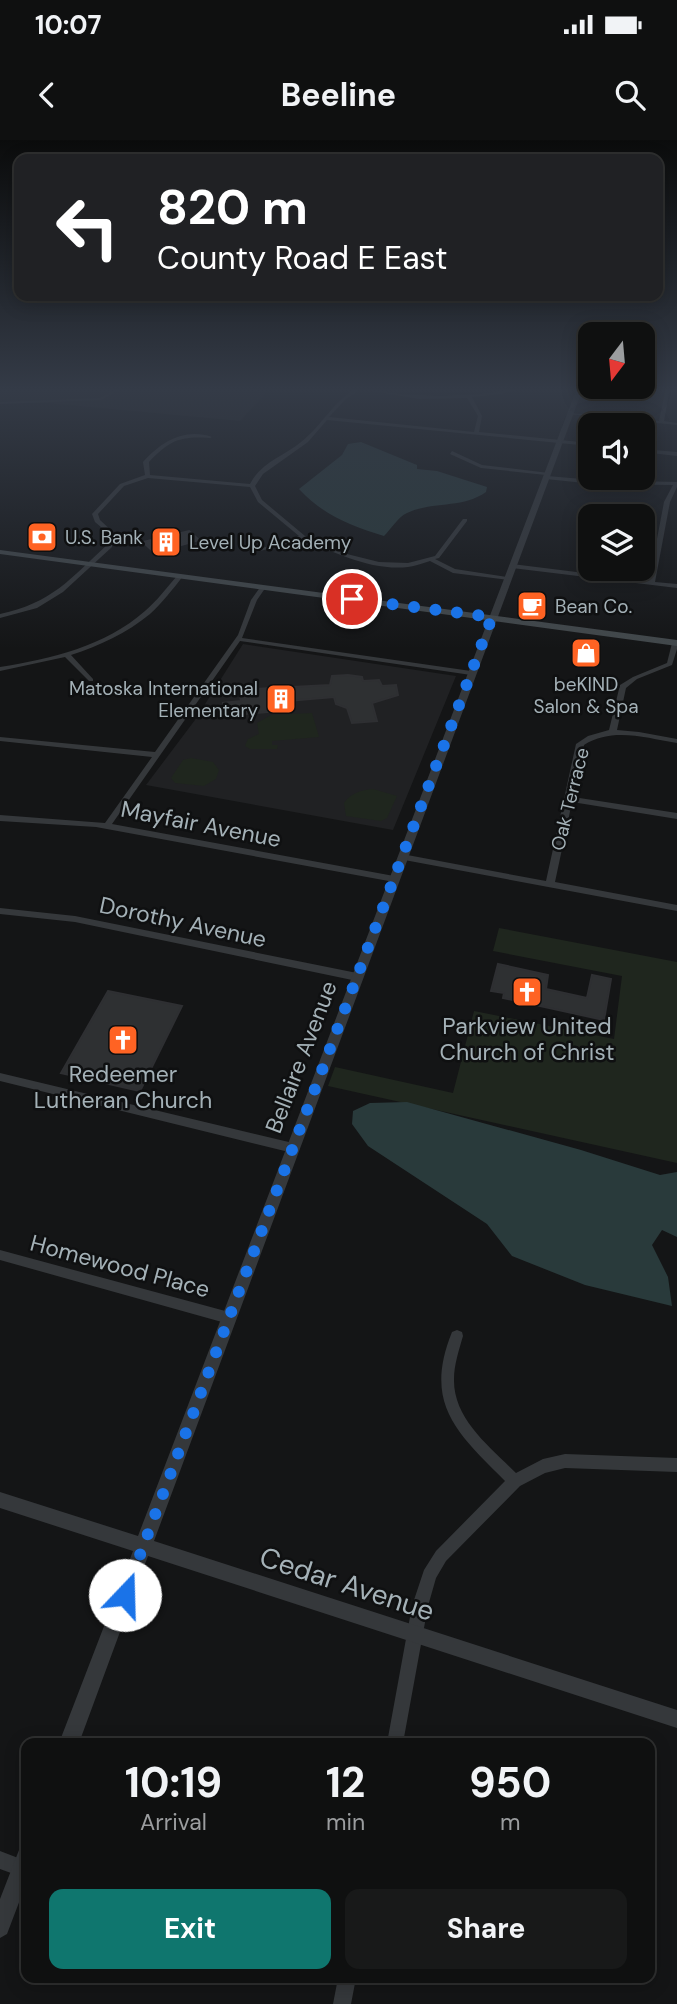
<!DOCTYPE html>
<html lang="en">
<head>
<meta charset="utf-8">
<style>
	:root { --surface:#0f1010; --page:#181919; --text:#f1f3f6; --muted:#9b9d9f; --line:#2f3030; --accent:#0f766e }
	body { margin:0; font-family:"DM Sans",sans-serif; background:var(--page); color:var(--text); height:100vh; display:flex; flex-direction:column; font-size:26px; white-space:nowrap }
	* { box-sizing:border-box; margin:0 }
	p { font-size:23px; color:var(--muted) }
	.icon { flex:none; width:38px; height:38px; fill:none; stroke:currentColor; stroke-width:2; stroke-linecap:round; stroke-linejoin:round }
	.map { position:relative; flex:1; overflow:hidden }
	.side { position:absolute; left:21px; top:1598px; width:634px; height:245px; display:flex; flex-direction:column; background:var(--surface); border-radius:14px; box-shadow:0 4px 18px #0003,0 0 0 2px var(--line) }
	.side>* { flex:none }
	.banner { position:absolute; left:14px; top:14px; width:649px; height:147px; border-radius:14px; box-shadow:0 4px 18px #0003,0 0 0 2px var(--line); background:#202124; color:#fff; overflow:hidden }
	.needle { width:46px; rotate:196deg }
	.fabs { position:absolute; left:578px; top:182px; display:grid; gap:14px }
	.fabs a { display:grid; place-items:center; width:77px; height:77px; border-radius:14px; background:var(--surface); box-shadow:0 4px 18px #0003,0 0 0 2px var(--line); font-size:35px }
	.pin { position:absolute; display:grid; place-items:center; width:60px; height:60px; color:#fff; margin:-30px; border:4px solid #fff; border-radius:50%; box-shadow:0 2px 7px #0007 }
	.me { position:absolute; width:77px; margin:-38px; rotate:21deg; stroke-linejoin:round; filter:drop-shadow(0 0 5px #0008) }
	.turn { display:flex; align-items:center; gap:24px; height:147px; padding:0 28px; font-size:32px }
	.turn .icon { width:91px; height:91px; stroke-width:2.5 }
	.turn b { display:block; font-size:49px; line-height:60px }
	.eta { display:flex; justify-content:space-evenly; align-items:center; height:119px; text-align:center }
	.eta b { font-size:42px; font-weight:700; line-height:49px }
	.primary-button { display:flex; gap:14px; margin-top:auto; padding:14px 28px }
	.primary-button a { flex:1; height:80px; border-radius:14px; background:var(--accent); color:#fff; font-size:28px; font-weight:700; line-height:80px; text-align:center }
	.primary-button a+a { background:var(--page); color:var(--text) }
	.status { display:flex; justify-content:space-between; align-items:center; height:49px; padding:0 35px; background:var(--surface); direction:ltr }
	.status svg { height:19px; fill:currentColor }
	header { display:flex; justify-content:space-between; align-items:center; height:91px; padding:0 28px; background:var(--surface); font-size:32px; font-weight:700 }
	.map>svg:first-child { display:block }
	.built { fill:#202123 }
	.green { fill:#1f261e }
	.water { fill:#293a3b }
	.building { fill:#2e3032; stroke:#2e2f32; stroke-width:2 }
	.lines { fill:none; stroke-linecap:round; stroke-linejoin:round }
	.minor { fill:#35383b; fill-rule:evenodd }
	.tertiary { fill:#35383b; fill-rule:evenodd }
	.secondary { fill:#42484b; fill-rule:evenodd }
	.route { stroke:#1a73e8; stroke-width:12; stroke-dasharray:0 21.6 }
	.labels { text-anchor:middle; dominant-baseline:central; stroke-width:5; stroke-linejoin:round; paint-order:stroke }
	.far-poi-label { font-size:19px; fill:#a4b1b7; stroke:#0f1011; text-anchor:start }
	.far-street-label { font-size:19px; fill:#a4b1b7; stroke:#0f1011 }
	.street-label { font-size:23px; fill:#a4b1b7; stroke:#0f1011 }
	.poi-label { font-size:23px; fill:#a4b1b7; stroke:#0f1011 }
	.near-street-label { font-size:28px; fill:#a4b1b7; stroke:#0f1011 }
</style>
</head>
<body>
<div class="status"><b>10:07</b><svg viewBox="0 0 49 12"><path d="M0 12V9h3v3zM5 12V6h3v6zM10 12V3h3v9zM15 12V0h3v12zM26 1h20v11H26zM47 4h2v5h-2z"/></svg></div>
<header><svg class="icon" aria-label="back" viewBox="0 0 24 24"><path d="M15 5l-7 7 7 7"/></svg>Beeline<svg class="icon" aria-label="search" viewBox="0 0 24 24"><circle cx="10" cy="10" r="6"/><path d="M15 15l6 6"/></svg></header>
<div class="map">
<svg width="677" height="1864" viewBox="0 0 677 1864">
	<rect width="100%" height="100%" fill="#141516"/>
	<!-- built -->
	<path class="built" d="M0,248H271L240,281L47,263H0Z
		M243,504L456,536L393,690L146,645L195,580Z"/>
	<!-- green -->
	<path class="green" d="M312,573L319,597L272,601V605H278L277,609H250L245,606L248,599L259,594L257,583L271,575Z
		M191,618L213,622L219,630L216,639L204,646L175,643L171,638L183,620Z
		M373,649L397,656L387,678L381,681L346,676L344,663C351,653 361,650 373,649Z
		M499,788L677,822V1023L328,946L335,927L453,953L474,871L614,899L622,836L493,811Z"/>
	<!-- water -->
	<path class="water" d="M361,302L417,325V329L437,331L487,347L486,352C462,369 432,361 407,373C398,377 391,389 384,396C351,386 323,375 299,349L342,315L348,304Z
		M407,962L581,1010L660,1035L677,1032V1097L662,1090L652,1105L668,1137L672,1166L585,1145L512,1116L487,1084L368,1006L352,984L353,971L370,963Z"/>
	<!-- building -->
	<path class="building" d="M189,391L199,400L174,407L179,412L158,416L143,402Z
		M348,535L362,537L363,541L379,540L382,546L396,545L398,555L372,563L377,581L352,583L347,568L336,564L334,557L276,562L277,571L225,576L223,563L241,561L240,555L254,553L253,549L330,545L332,536Z
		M498,824L548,835L546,849L587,858L592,835L611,839L604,880L503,858L504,853L491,851Z
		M108,851L182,866L140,951L61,933Z"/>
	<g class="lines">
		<!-- minor -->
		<path class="minor" d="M118,248H123L101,260L0,264V262L100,258Z
			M357,248L399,254L440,256L481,254L522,248L501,254L472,257L482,276L479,292L590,303V306L327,280L308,302L263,334L255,346L262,360L305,396L343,413L379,422L408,423L435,416L463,379H467V381L439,418L435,419L455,429L507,437L509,438V440L453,433L430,421C423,423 415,426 408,427C372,431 335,413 303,399L253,413V411L299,396L258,362L250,347L148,338L124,346L98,374L100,380L114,393L112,407L63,452L37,468L0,478V474C52,463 70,439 107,405L108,393L95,382L92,374L120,344L145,335L143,322C162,301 185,288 212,297L210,298C180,296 170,300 149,322L150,335L250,344C260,323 284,316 301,302C322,286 333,261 357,248ZM361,249L419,259L467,258L478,276L474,292L329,277L346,259Z
			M666,248H670L664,281L677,283V285L568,274L570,273L659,281Z
			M642,309L677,312V316L642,312Z
			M452,311L482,325L549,333L547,336L594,340L677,342V347L670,362L655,442L677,444V448L512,428L509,426L512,424L649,441L664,362L673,345L594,344L546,339L543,337L546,335L481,328L450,314Z
			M178,435L183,436C173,449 162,463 150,474C127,493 99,506 71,515L93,539V541H89L65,517L0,531V527C51,519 105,506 145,471C157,461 167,447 178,435Z
			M261,446L266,447L257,460L242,498L471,531L474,533L471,535L240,501L112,684L394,736L398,739L397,741L394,742L96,687L0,681V675L105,683L152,617L0,601V597L155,612L238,495L251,460Z
			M677,501V509L672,525L637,539L626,548L617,590L639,592L677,599V603C645,598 613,587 584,605L573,657L677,673V679L572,662L555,742L677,765V771L399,719V715L402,714L546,741L576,604L588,596L609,590L620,545L633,537L667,523L672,503Z
			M0,768L75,776L357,833L362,837L357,841L75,782L0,774Z
			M0,933L293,1003L297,1005L299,1008L297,1011L293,1013L0,941Z
			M0,1110L229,1172L233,1174L235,1178L233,1182L229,1184L0,1120Z
			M457,1190L462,1192L463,1196C459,1210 454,1225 454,1239C453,1279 490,1307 516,1333L543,1319L565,1314L677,1318V1332L565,1328L545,1333L520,1346L446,1421L436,1438L428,1466L403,1603H387L412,1466L424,1430L436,1411L505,1341C457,1293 423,1264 452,1192Z
			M0,1711L26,1721V1735L22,1737L0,1729Z
			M338,1838H356L351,1864H333Z"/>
		<!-- tertiary -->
		<path class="tertiary" d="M577,248H583L154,1401L677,1570V1588L148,1416L79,1603H59L133,1411L0,1368V1352L138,1396Z
			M26,1707V1744L7,1794L0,1798V1759L19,1710Z"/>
		<!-- secondary -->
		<path class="secondary" d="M0,410L677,500V506L0,414Z"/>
	</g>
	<!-- sky -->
	<linearGradient id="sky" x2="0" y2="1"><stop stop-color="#0b0c0c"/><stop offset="0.49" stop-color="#343b47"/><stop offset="1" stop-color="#343b47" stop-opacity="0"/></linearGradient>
	<rect width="677" height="509" fill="url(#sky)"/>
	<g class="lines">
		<!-- route -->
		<path class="route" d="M125,1455L492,477L352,459"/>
	</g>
	<!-- icons -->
	<defs>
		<g id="bank-square" transform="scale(1.575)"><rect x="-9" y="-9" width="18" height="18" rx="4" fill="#ff6323" stroke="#0f1011"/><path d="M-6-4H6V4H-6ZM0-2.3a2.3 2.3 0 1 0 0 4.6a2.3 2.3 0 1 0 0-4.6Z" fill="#fff"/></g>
		<g id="building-square" transform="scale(1.575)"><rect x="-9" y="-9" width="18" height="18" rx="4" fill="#ff6323" stroke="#0f1011"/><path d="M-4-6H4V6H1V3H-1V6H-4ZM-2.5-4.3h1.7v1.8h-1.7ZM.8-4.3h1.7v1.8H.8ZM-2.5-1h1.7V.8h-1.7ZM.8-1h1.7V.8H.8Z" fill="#fff"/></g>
		<g id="cafe-square" transform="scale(1.575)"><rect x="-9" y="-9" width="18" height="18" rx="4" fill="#ff6323" stroke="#0f1011"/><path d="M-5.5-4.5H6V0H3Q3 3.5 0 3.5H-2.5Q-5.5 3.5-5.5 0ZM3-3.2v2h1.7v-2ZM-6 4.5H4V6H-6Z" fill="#fff"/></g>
		<g id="shop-square" transform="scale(1.575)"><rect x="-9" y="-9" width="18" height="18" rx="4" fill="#ff6323" stroke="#0f1011"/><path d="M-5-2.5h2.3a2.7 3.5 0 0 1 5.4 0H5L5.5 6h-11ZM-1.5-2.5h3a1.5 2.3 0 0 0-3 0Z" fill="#fff"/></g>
		<g id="church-square" transform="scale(1.575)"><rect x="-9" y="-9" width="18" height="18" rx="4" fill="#ff6323" stroke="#0f1011"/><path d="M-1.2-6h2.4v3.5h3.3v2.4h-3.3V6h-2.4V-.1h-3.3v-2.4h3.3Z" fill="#fff"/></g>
	</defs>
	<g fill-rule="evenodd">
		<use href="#bank-square" x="42" y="397"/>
		<use href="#building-square" x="166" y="402"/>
		<use href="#cafe-square" x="532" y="466"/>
		<use href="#shop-square" x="586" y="513"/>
		<use href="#building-square" x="281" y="559"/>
		<use href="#church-square" x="527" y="852"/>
		<use href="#church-square" x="123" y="900"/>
	</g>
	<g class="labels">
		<!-- far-poi labels -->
		<g class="far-poi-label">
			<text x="65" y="397">U.S. Bank</text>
			<text x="189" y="402">Level Up Academy</text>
			<text x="555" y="466">Bean Co.</text>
			<text x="586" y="544" text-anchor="middle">beKIND<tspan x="586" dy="22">Salon &amp; Spa</tspan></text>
			<text x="258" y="548" text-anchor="end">Matoska International<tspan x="258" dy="22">Elementary</tspan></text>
		</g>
		<!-- far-street labels -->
		<g class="far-street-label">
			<text transform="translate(570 659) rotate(-76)">Oak Terrace</text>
		</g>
		<!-- street labels -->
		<g class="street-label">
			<text transform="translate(201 684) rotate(11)">Mayfair Avenue</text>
			<text transform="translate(183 782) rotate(12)">Dorothy Avenue</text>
			<text transform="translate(301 917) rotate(-69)">Bellaire Avenue</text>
			<text transform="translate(120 1126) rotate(15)">Homewood Place</text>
		</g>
		<!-- poi labels -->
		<g class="poi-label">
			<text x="527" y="886">Parkview United<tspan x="527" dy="26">Church of Christ</tspan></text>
			<text x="123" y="934">Redeemer<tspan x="123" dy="26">Lutheran Church</tspan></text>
		</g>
		<!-- near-street labels -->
		<g class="near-street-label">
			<text transform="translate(347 1444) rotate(18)">Cedar Avenue</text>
		</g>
	</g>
</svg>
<div class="fabs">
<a><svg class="needle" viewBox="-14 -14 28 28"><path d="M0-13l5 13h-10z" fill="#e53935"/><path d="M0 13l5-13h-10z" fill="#9b9d9f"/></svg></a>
<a><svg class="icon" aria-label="sound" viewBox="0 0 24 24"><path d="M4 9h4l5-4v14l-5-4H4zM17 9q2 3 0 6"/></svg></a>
<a><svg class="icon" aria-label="layers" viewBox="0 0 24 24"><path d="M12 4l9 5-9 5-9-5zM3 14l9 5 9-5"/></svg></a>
</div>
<div class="pin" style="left:352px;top:459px;background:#d93025"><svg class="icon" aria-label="arrive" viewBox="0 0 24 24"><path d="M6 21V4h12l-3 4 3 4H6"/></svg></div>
<svg class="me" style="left:125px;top:1455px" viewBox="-20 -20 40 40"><circle r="19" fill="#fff"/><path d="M0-13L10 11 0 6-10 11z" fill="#1a73e8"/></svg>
<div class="banner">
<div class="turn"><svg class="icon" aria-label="left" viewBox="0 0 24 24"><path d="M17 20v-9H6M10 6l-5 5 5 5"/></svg><div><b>820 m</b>County Road E East</div></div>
</div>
<section class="side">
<div class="eta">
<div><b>10:19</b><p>Arrival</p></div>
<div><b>12</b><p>min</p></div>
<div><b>950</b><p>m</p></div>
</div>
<div class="primary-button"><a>Exit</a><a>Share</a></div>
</section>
</div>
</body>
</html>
